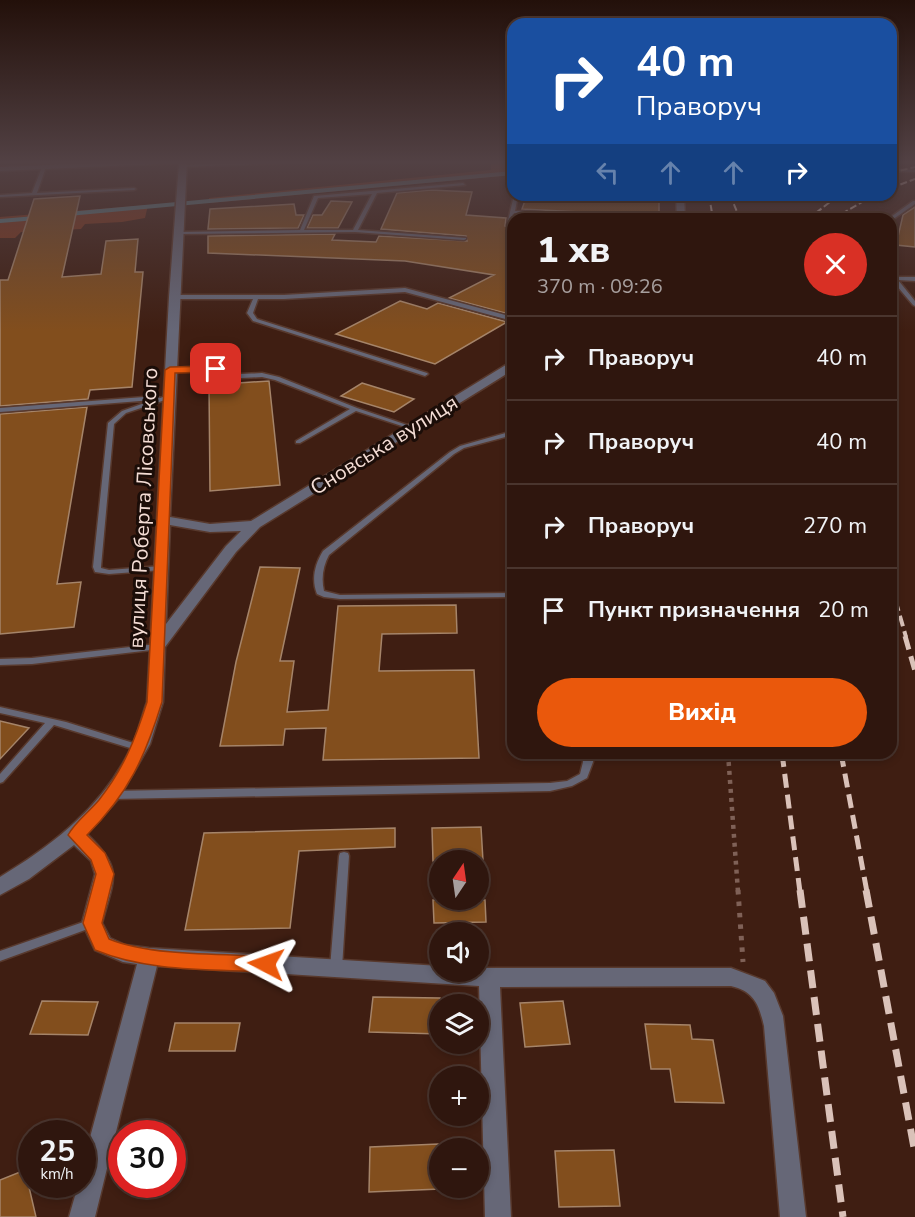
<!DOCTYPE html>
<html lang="uk">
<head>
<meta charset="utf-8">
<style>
	:root { --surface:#2f160e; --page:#371f17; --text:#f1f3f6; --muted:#a79f9e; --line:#4a352e; --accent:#ea580c }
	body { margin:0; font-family:"Nunito Sans",sans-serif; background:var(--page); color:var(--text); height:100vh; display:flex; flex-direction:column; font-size:22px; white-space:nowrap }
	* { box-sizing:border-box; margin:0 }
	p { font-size:20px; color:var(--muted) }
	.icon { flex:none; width:33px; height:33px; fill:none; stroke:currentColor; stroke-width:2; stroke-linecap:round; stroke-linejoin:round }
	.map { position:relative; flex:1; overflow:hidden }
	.drawer { position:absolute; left:507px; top:213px; width:390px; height:546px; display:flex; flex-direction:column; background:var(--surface); border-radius:18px; box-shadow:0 3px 9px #0003,0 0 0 2px var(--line) }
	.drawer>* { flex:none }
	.banner { position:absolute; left:507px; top:18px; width:390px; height:183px; border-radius:18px; box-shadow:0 3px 9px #0003,0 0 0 2px var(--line); background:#1a4fa0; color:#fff; overflow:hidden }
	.needle { width:39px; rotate:13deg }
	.fabs { position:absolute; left:429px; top:850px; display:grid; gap:12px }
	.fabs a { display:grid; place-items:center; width:60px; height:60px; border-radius:50%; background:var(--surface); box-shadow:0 3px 9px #0003,0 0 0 2px var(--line); font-size:30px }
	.speed { position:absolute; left:18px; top:1120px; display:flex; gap:12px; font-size:30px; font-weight:700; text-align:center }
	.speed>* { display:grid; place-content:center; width:78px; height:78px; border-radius:50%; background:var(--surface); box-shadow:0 3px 9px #0003,0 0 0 2px var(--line); line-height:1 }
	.speed small { font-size:15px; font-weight:400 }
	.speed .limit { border:9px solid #d22; background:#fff; color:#111 }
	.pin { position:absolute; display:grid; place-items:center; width:51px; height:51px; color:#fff; margin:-26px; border-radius:12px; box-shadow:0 3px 9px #0006 }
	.me { position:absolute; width:66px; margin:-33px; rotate:274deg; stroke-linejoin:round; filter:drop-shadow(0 0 4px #0008) }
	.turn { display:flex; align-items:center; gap:21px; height:126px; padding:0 30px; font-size:27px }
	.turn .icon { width:78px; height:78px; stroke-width:2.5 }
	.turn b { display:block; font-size:42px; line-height:51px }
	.lanes { display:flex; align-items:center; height:57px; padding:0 30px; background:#0003; justify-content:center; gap:30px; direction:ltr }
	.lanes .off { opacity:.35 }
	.round { display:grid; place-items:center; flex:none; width:63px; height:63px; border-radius:32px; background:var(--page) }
	.headline { display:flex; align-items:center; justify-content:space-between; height:102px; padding:0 30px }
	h1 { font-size:36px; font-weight:800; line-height:45px }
	.action { display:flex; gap:12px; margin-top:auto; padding:12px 30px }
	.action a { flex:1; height:69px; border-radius:36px; background:var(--accent); color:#fff; font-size:24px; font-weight:800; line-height:69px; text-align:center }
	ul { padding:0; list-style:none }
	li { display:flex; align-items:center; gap:18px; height:84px; padding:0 30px; border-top:2px solid var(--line) }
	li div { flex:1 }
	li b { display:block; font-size:22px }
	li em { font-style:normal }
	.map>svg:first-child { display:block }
	.green { fill:#80361a }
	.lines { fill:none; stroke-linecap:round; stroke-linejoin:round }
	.stream { stroke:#5a828c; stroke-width:4 }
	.building { fill:#824e1d; stroke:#a58469; stroke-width:1.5 }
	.lane-casing { stroke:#58392d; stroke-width:3 }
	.street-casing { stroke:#58392d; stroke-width:3 }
	.path-far1 { stroke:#7f6157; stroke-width:4.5; stroke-dasharray:4 5; stroke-linecap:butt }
	.path { stroke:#7f6157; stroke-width:5; stroke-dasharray:4.5 7; stroke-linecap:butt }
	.lane { fill:#666777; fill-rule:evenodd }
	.street { fill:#666777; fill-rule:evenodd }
	.rail-far3 { stroke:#dac2b9; stroke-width:2; stroke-dasharray:7 3; stroke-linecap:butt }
	.rail-far2 { stroke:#dac2b9; stroke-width:4; stroke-dasharray:11 5; stroke-linecap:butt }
	.rail-far1 { stroke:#dac2b9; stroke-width:5; stroke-dasharray:14 7; stroke-linecap:butt }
	.rail { stroke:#dac2b9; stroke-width:7; stroke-dasharray:18 9; stroke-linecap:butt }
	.route { fill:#ea580c; stroke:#983908; stroke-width:1.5 }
	.labels { text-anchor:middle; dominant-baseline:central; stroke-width:6; stroke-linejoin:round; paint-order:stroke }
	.street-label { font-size:21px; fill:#f4ddd5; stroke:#1b0d08 }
</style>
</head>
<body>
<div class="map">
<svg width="915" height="1217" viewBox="0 0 915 1217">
	<rect width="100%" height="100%" fill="#3f1e12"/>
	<!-- green -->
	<path class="green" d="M500,161H513V175L209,203V198L491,170V163Z
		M148,205L145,218L122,222L85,224L81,229L21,232L15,238H0V217Z"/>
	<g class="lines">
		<!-- stream -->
		<path class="stream" d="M68,214L513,173
			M0,221L36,218"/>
	</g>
	<!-- building -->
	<path class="building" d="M431,190L472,192L466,215L506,218L505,226L510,228L513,226V315L449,298L494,275L405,261L208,253V236L335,234L332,240L376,242L379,236L467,241L466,236L381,229L397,193Z
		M527,195L659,197V216L522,209Z
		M80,196L62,277L101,274L106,241L138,239L135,272H143L132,387L90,390L88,399L0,406V280H8L34,199Z
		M331,201L352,202L338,228H307L313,215H322Z
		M294,204L296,215H304L298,228L208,229L210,209Z
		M915,207V247L896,245L903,215Z
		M400,301L427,309L438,303L507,322L435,364L336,334Z
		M269,381L280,485L210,491L209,385Z
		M362,383L414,399L394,412L341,396Z
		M87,407L57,584L81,582L74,627L0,634V414Z
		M260,567L300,568L280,661H294L287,712L328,710L338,606L456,605L457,633L382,634L379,671L474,670L479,758L323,760L326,728L285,729L283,745L220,746L236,662Z
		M0,721L29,728L0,759Z
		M481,827L483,861H433L432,828Z
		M395,828V847L299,851L290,928L185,930L204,833Z
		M433,900H485L486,922L434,923Z
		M373,997L440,998V1034L369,1032Z
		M42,1001L98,1002L88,1035L30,1034Z
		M563,1001L570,1044L525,1047L520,1003Z
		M175,1023H240L235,1051H169Z
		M645,1024L690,1025L692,1039L713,1040L724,1103L675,1102L670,1069H651Z
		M438,1144L440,1189L369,1192L370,1147Z
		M614,1150L620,1206L559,1207L555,1151Z
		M25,1170L36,1217H0V1180Z"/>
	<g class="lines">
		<!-- lane casing -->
		<g class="lane-casing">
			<path id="lane" d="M287,161H311L309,162L183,167L181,166L183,165Z
				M44,166L46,167L37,193L134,188L136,189L134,190L0,197V195L32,193L42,167Z
				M891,169L915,170V172L891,171Z
				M463,183L465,185L377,193L358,230L466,238V239L464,240L355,232L179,234L177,233L179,232L300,230L314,196ZM372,194L353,230H304L318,198Z
				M514,195H518L515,211L657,218L659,219H628L514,213L511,225L509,226L507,225Z
				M913,201H915V204L892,220L888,219Z
				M891,273L895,277H915V281L898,280L915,301V306L913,305L891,279Z
				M405,288L513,317V321L405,292L284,299H258L253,313L257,319L427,373L428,374L425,376L253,321L247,313L253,299H174L171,297L174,295H284Z
				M210,366L218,368L222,375L262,373L279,377L357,408L416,428L413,430L411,429L356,411L300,443H296V441L350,409L275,380L262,377L222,379L216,377L213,370H210L170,372L167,370L170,368Z
				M169,395L172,397L171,398L126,413L114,424L101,567V568L109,570L161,566L165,568L161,570L109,574L95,572L93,567L108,423L122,411L153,400L0,412V408L157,396L160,398Z
				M513,431V435L464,448L454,454L329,555C323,566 321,578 324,591L340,595L513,593V597L340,599L324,597L317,594C311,579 315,564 323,551L450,452L460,446Z
				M157,644L161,647L160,649L32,664L0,665V659L32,658Z
				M0,707L66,722L143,746L145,748L143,750L140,751L54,725L3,782L0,783V774L45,723L0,713Z
				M583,753H593V762L587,778L572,786L550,791L112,799L108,798L107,795L108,792L112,791L550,783L567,781L580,774L583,762Z
				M344,852L348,853L349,856L342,968L340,971L336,973L332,971L330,968L339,856L340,853Z
				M92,919L96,920L98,923L96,926L0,961V951Z"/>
		</g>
		<!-- street casing -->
		<g class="street-casing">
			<path id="street" d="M140,161H187L170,517L210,524L251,521L509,363L513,362V370L260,527L236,552L165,647L163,702L150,744L119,798L87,834C124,869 114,878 102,923L110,938L125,945L149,948L440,966V972H478V968H731L765,981L774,993L783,1016L806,1217H780L764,1026C759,1005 754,991 731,986L500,987L511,1217H485L479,986L157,966L95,1217H69L78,1185H82V1167L137,964L123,962L95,950L82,923L95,874L91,861L74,845L29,879L0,895V877C53,845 102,807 130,750C138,735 141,718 147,702L169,297L179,163L0,171V167ZM170,525L210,532L241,531L226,546L166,624Z
				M676,195H684L685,219H677Z"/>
		</g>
		<!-- path-far1 -->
		<path class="path-far1" d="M728,753L738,892"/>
		<!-- path -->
		<path class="path" d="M738,890L743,962"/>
		<!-- lane -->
		<use href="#lane" class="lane"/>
		<!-- street -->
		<use href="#street" class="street"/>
		<!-- rail-far3 -->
		<path class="rail-far3" d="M891,173L915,167
			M891,188L915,179
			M709,195L713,219
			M730,195L740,219
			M808,219L839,195
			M833,219L874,195"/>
		<!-- rail-far2 -->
		<path class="rail-far2" d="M891,585L906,637"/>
		<!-- rail-far1 -->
		<path class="rail-far1" d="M905,636L915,671
			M782,753L800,892
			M841,753L867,892"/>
		<!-- rail -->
		<path class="rail" d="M800,890L843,1217
			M866,890L915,1153"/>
	</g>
	<!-- sky -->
	<linearGradient id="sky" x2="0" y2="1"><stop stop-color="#23100a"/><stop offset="0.49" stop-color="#524144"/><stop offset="1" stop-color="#524144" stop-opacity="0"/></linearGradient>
	<rect width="915" height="331" fill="url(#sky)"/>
	<!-- route -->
	<path class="route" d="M170,367L216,366L221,369L216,372L175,373L162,702C145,757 129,793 87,835L105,853L114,874L102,923L109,939C150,956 220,954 266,956L272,959L275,964L272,970L266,972C209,969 148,972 95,950L83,923L96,874L91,860L68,835C75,822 89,812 99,800C124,768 135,740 147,702L165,370Z"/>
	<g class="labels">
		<!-- street labels -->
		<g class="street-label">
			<text transform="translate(384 445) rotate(-32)">Сновська вулиця</text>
			<text transform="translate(143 508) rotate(-87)">вулиця Роберта Лісовського</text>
		</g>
	</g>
</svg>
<div class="fabs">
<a><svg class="needle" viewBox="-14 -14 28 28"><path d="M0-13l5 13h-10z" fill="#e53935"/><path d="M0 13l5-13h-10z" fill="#a79f9e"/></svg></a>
<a><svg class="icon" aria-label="sound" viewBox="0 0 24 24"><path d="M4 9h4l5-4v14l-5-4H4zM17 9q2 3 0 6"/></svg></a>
<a><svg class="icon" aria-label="layers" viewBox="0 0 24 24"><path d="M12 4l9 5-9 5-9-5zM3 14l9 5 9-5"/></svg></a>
<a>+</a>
<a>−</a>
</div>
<div class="speed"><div>25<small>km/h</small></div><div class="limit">30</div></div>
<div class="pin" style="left:216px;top:369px;background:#d93025"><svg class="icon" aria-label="arrive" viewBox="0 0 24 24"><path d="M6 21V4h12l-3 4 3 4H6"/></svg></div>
<svg class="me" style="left:266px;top:964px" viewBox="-20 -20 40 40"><path d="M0-17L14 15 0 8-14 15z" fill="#ea580c" stroke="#fff" stroke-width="4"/></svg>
<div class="banner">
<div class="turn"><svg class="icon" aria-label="right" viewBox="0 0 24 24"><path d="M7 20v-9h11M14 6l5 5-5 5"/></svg><div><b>40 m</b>Праворуч</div></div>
<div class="lanes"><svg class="icon off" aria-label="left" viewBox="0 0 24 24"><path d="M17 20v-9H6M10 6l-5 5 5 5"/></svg><svg class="icon off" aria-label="ahead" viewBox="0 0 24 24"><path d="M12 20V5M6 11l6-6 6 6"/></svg><svg class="icon off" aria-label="ahead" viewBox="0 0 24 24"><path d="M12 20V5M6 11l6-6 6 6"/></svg><svg class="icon" aria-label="right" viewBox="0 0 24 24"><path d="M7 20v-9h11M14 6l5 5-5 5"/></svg></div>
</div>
<section class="drawer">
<div class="headline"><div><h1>1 хв</h1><p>370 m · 09:26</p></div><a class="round" style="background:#d93025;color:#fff"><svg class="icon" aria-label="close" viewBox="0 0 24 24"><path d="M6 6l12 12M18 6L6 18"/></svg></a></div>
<ul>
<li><svg class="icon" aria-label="right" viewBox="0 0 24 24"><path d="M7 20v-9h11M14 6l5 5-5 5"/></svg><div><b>Праворуч</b></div><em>40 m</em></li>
<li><svg class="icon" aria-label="right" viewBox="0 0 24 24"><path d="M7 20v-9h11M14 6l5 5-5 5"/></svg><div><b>Праворуч</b></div><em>40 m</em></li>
<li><svg class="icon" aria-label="right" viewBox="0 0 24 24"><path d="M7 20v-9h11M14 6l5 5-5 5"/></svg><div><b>Праворуч</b></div><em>270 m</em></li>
<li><svg class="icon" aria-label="arrive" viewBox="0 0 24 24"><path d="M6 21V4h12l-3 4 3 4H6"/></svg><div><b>Пункт призначення</b></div><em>20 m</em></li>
</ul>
<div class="action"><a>Вихід</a></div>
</section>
</div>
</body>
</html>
